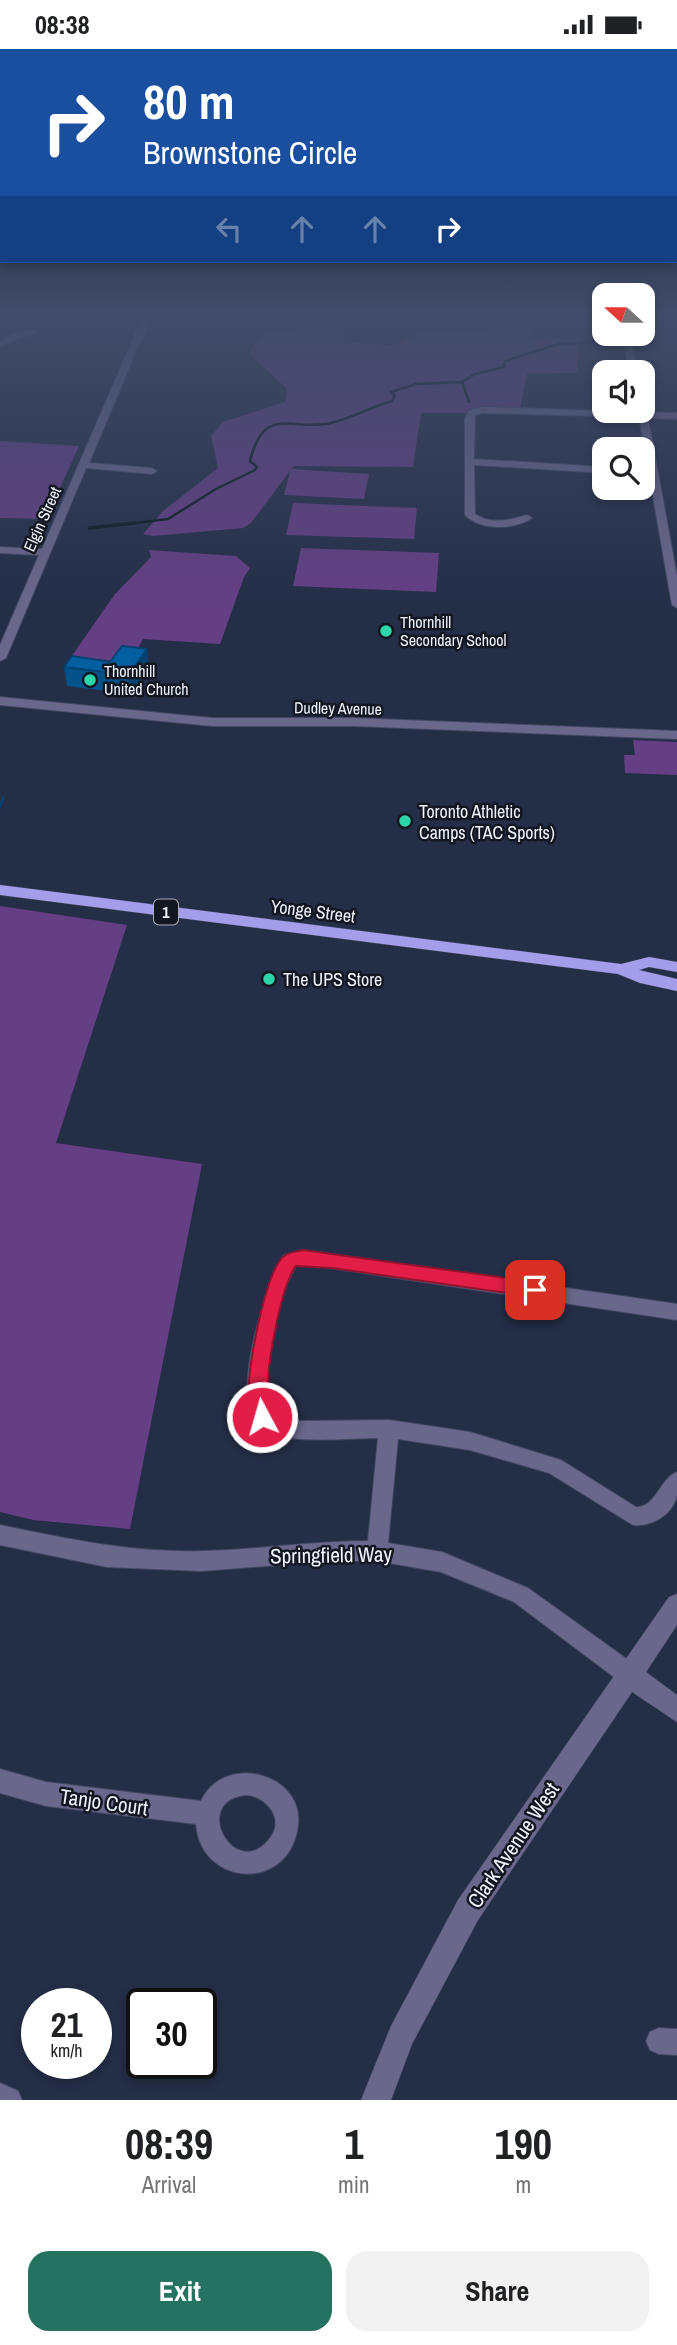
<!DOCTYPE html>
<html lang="en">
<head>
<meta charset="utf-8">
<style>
	:root { --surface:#fff; --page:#f2f2f2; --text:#202124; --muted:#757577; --accent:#267260 }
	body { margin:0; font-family:"Archivo Narrow",sans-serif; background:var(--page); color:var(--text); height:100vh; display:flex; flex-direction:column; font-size:26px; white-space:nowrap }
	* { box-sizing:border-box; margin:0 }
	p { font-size:23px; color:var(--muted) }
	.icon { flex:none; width:38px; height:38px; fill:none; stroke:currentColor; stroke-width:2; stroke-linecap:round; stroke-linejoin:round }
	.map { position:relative; height:2051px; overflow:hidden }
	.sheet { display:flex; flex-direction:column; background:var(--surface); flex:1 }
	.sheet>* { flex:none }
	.banner { position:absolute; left:0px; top:0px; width:677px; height:214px; box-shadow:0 4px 10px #0003; background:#1a4fa0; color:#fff; overflow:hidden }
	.needle { width:46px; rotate:291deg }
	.buttons { position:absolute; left:592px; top:234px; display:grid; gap:14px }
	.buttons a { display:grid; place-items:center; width:63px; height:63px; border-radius:14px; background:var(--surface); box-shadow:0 4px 10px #0003; font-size:35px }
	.speed { position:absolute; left:21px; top:1939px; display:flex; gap:14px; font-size:35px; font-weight:700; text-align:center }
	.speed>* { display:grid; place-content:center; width:91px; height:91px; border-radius:50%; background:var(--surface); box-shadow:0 4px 10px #0003; line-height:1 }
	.speed small { font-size:18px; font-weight:400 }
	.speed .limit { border:4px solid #111; border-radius:10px; background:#fff; color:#111 }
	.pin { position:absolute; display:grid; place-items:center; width:60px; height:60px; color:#fff; margin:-30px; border-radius:14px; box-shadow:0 4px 10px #0006 }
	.me { position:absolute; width:77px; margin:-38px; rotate:354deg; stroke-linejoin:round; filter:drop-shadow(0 0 5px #0008) }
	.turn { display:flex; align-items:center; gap:24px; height:147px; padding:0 28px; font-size:32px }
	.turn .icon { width:91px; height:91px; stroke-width:2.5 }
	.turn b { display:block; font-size:49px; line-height:60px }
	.lanes { display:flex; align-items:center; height:66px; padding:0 28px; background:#0003; justify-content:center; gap:35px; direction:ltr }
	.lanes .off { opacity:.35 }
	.eta { display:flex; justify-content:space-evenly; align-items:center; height:119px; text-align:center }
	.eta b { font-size:42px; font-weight:800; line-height:49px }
	.button { display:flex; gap:14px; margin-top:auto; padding:14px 28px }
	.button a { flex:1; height:80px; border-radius:21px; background:var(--accent); color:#fff; font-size:28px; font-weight:800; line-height:80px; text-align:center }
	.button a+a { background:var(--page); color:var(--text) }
	.status { display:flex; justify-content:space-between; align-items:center; height:49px; padding:0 35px; background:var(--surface); direction:ltr }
	.status svg { height:19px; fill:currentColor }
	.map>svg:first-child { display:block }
	.green { fill:#643f84 }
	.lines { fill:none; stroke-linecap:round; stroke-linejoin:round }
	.stream-far1 { stroke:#0c1b22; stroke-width:2.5 }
	.stream { stroke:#0c1b22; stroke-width:3.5 }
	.minor-casing { stroke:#414960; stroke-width:2 }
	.tertiary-casing { stroke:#414960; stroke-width:1 }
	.primary-casing { stroke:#414960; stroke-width:1 }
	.minor { fill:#6a678c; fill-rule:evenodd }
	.tertiary { fill:#6a678c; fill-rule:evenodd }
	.primary { fill:#a49de9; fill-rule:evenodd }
	.wall { fill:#03528a }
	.shaded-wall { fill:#034271 }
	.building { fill:#045fa1; stroke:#034271; stroke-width:2 }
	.route { fill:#e11d48; stroke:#92132f; stroke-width:2 }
	.poi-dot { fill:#2ed4aa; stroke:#121722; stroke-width:2.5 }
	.labels { text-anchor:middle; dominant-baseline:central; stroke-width:5; stroke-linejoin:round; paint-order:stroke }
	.far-street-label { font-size:16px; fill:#eef2fc; stroke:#121722 }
	.far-poi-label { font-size:16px; fill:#eef2fc; stroke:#121722; text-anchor:start }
	.shield { fill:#121722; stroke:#acb0bb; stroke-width:2 }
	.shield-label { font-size:16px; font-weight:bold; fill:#eef2fc }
	.poi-label { font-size:18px; fill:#eef2fc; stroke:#121722; text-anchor:start }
	.street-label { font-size:18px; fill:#eef2fc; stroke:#121722 }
	.near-street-label { font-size:21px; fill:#eef2fc; stroke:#121722 }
</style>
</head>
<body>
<div class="status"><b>08:38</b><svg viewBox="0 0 49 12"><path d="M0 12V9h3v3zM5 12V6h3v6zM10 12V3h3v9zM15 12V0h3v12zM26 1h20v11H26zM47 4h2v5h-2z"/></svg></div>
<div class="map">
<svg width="677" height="2051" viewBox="0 0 677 2051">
	<rect width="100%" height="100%" fill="#252e47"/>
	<!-- green -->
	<path class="green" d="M295,267H368C353,272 334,263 321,271L341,272L346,275L344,290L346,293L392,296L428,282L488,283V267H532V288L578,290V324L527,325L520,360L478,358L466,364H421L413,418L294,417L291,420L369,425L364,450L284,446L290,422L251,474L243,479L153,487L143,485L163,462L218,419L211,387L223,373L285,353L287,340L250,305C260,275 274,284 300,281L304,276L292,277Z
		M0,392L79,397L46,470L0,469Z
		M293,454L417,459L414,490L286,486Z
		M301,499L439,504L436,543L293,537Z
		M149,501L236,507L250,519L244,528L220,595L143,590L131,613L71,608L115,545L151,508Z
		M633,691L677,693V726L625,724L624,706H635Z
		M0,857L127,876L56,1094L202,1115L130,1480L33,1471L0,1463Z"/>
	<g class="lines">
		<!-- stream-far1 -->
		<path class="stream-far1" d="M462,333L469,353
			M119,476L168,470L216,440L255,421L257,418L250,412C264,354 293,383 331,374C352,369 371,358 392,352L395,347L391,343L416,335L462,333L475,325L504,318L505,312L559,295L598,293"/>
		<!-- stream -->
		<path class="stream" d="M89,479L135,474"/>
		<!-- minor casing -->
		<g class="minor-casing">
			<path id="minor" d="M143,267H151L89,414L152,419L157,422L152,425L86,419L6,609L0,612V596L39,506L0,504V498L42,500Z
				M34,281L37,285L19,289L0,298V293L13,285Z
				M622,285H630L638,324H630Z
				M483,358L638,363L642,362V359L647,363L677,364V370L648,369L677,527V559L672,556L639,368L483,364L475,366L474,410L604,418V424L474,416L475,465C491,476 510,471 527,466L532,469C514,481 481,482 465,466V370L468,362Z
				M0,648L212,669H353L677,682V690L353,677H212L0,656Z
				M303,1201L677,1255V1271L303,1215L296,1217C272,1258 263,1317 271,1363L281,1370L302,1372L389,1371L470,1383L561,1411L636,1458C656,1459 660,1429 677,1423C677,1430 677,1439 677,1446C673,1466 651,1478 633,1476L549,1424L470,1401L398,1390L388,1494L442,1503L528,1539L638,1618L641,1626L638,1634L630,1637L622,1634L514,1553L441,1523L377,1512H333L201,1522L107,1518L0,1496V1476C69,1490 131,1504 202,1502C257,1501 312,1492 368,1492L378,1389C352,1389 293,1395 271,1384C266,1382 257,1377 254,1372C234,1339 265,1237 284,1206Z
				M0,1720L46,1733L201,1752C225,1701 310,1726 297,1782C285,1843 201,1837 196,1775L46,1757L0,1744ZM247,1746C267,1748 285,1770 270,1789C236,1835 188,1751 247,1746Z
				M659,1979L677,1980V2006L659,2005L650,2001L646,1992L650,1983Z
				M0,2034L18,2042L22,2051H0Z"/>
		</g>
		<!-- tertiary casing -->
		<g class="tertiary-casing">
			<path id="tertiary" d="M677,1545V1576L646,1623L677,1646V1673L632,1643L478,1871L412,1995L391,2051H361L391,1977L458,1851L669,1548Z"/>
		</g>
		<!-- primary casing -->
		<g class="primary-casing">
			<path id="primary" d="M0,836L621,915L649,908L677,913V923L649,918L639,921L677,930V942L640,934L618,925L0,846Z"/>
		</g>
		<!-- minor -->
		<use href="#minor" class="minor"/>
		<!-- tertiary -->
		<use href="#tertiary" class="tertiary"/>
		<!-- primary -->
		<use href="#primary" class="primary"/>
	</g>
	<!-- wall -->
	<path class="wall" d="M418,267H446L445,274L419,273Z
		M147,600L149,619L130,645L67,637L64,618L110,613Z"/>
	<!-- shaded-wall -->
	<path class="shaded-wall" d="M147,600L149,619L130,645L128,626Z
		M3,745L4,750L0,761V754Z"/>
	<!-- building -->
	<path class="building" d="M122,597L147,600L128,626L64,618L72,607L110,613Z"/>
	<!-- sky -->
	<linearGradient id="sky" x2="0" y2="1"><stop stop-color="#141927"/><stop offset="0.48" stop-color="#404c69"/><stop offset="1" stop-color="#404c69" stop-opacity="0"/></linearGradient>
	<rect width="677" height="554" fill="url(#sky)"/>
	<!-- route -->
	<path class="route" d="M303,1201L535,1233L541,1235L544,1241L541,1246L535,1248L332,1219L296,1217C281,1236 267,1316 268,1341C268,1353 274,1363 269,1374L262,1376L255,1374C251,1365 249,1353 249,1342C247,1319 266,1223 283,1208C288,1203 296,1203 303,1201Z"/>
	<!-- markers -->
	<g class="poi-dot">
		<circle cx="386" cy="582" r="7"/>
		<circle cx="90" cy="631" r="7"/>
		<circle cx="405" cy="772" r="7"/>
		<circle cx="269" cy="930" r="7"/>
	</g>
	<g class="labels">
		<!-- far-street labels -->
		<g class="far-street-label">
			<text transform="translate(42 470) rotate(-66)">Elgin Street</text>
			<text transform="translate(338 659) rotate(1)">Dudley Avenue</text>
		</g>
		<!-- far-poi labels -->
		<g class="far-poi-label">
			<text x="400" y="573">Thornhill<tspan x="400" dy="18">Secondary School</tspan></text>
			<text x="104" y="622">Thornhill<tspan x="104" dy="18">United Church</tspan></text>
		</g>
		<!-- shield labels -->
		<rect class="shield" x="154" y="850.5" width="24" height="25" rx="5"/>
		<g class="shield-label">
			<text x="166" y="863">1</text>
		</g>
		<!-- poi labels -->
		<g class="poi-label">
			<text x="419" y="762">Toronto Athletic<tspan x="419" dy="21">Camps (TAC Sports)</tspan></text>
			<text x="283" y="930">The UPS Store</text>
		</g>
		<!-- street labels -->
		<g class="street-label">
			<text transform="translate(313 862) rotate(7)">Yonge Street</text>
		</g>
		<!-- near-street labels -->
		<g class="near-street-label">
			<text transform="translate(331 1506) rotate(-1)">Springfield Way</text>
			<text transform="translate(104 1753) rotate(8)">Tanjo Court</text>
			<text transform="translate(513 1796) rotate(-56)">Clark Avenue West</text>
		</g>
	</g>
</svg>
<div class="buttons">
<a><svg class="needle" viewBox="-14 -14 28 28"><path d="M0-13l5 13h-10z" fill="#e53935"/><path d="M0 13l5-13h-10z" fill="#757577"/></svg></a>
<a><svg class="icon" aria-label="sound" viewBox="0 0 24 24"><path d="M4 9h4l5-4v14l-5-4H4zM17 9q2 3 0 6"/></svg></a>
<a><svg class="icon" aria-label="search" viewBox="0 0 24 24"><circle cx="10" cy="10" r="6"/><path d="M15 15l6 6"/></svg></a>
</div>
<div class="speed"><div>21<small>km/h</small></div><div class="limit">30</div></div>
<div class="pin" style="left:535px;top:1241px;background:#d93025"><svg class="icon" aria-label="arrive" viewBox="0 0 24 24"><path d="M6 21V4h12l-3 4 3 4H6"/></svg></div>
<svg class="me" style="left:262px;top:1368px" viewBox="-20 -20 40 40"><circle r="17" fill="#e11d48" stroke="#fff" stroke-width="3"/><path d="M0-11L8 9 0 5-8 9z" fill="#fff"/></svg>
<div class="banner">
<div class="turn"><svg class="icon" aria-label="right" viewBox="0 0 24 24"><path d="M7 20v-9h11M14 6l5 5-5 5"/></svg><div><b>80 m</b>Brownstone Circle</div></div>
<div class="lanes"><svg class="icon off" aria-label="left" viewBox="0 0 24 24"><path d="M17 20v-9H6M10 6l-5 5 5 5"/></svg><svg class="icon off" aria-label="ahead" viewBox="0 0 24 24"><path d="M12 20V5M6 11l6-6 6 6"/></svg><svg class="icon off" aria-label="ahead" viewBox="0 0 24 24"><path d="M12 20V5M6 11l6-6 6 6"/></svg><svg class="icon" aria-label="right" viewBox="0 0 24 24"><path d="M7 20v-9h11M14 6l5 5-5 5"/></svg></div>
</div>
</div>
<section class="sheet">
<div class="eta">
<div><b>08:39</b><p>Arrival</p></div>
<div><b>1</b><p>min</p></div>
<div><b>190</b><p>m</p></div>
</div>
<div class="button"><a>Exit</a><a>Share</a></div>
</section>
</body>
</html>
